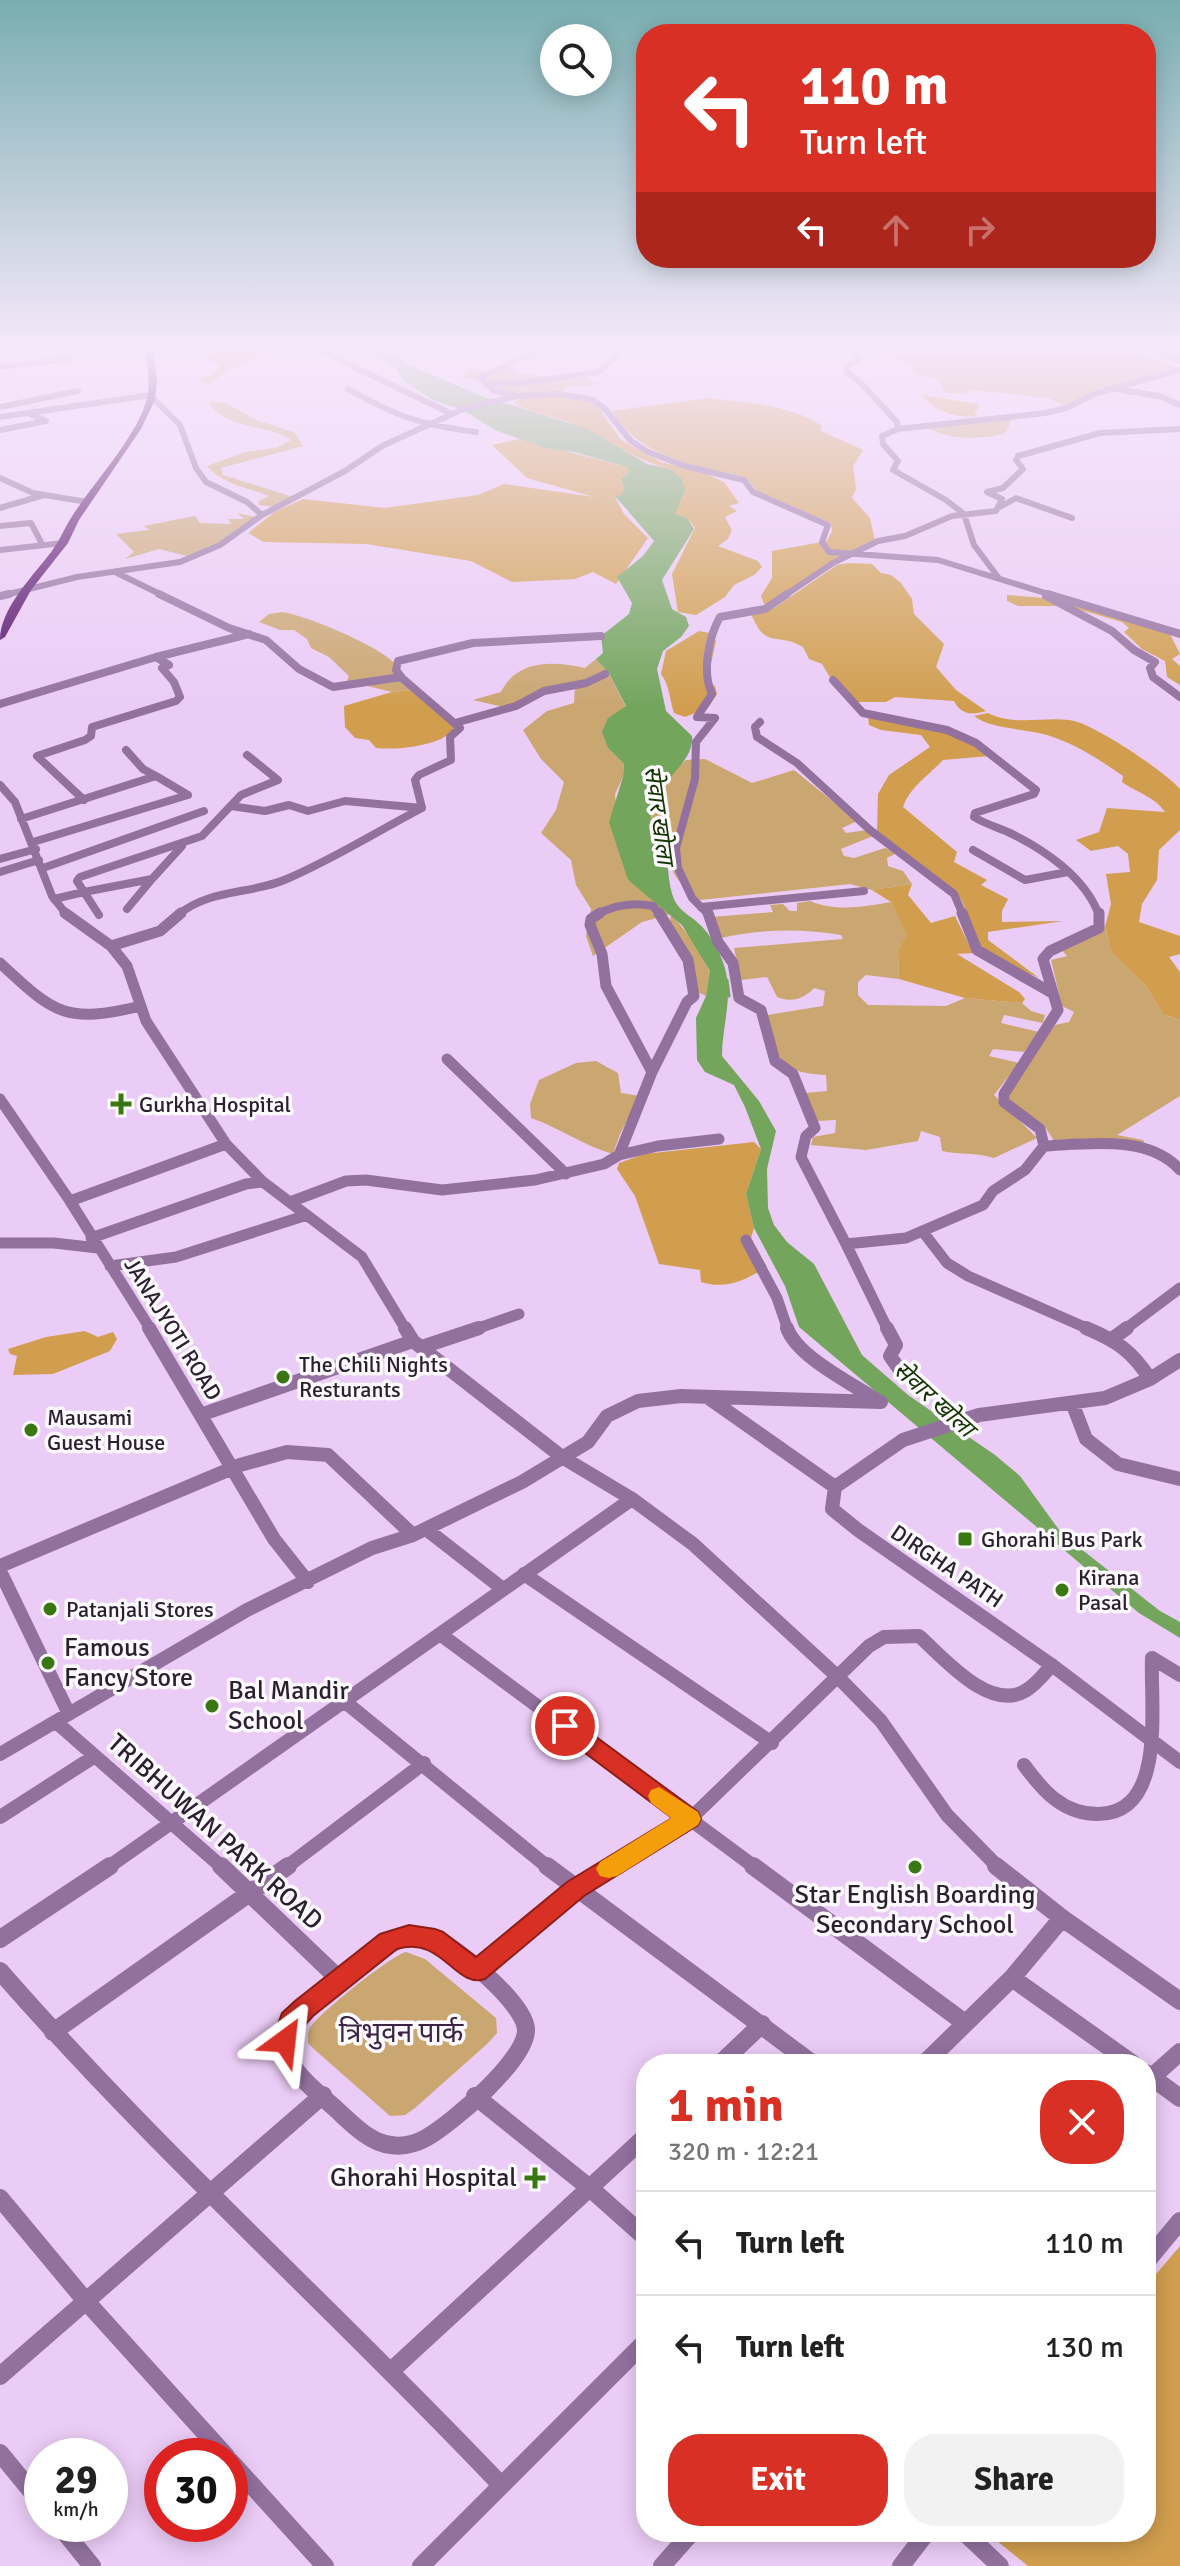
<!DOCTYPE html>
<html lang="en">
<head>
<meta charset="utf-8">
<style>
	:root { --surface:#fff; --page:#f2f2f2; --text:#222; --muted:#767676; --line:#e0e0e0; --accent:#d93025 }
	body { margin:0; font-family:Signika,"Noto Sans Devanagari",sans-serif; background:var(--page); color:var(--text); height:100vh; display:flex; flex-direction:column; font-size:30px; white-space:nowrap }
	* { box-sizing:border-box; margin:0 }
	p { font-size:26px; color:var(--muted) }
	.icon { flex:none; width:44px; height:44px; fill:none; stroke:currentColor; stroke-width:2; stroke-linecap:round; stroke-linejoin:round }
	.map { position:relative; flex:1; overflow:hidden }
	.details { position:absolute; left:636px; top:2054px; width:520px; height:488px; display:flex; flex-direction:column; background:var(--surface); border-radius:32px; box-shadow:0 4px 20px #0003 }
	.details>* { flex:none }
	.hud { position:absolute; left:636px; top:24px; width:520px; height:244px; border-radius:32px; box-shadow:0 4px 20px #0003; background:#d93025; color:#fff; overflow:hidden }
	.buttons { position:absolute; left:540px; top:24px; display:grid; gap:16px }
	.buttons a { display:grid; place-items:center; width:72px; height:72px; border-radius:50%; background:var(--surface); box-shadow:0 4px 20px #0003; font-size:40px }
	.speed { position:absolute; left:24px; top:2438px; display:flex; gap:16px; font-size:40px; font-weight:700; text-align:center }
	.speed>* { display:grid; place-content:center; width:104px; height:104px; border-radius:50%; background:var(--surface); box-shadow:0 4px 20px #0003; line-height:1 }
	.speed small { font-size:20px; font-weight:400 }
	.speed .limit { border:12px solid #d22; background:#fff; color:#111 }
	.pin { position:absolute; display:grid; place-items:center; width:68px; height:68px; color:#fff; margin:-34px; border:4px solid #fff; border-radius:50%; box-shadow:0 2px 8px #0007 }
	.me { position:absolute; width:88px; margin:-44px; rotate:30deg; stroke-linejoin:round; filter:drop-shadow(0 0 6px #0008) }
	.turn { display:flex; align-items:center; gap:28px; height:168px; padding:0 32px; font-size:36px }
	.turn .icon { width:104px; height:104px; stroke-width:2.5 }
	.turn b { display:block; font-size:56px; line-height:68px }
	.lanes { display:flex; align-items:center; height:76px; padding:0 32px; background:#0003; justify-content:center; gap:40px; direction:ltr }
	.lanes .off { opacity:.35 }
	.round { display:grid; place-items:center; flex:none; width:84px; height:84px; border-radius:32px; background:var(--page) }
	.summary { display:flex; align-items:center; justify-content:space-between; height:136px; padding:0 32px }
	h1 { font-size:48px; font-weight:700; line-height:60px; color:var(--accent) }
	.action { display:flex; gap:16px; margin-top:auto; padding:16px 32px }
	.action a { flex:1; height:92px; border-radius:32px; background:var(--accent); color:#fff; font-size:32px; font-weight:700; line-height:92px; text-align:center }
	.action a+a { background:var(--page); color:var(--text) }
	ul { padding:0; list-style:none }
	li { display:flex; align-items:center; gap:24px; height:104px; padding:0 32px; border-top:2px solid var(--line) }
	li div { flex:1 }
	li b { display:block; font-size:30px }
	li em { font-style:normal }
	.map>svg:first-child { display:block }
	.green { fill:#caa670 }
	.forest { fill:#d09e4e }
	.water { fill:#73a55d }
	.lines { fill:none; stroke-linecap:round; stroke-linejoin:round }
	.stream { stroke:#73a55d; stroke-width:3 }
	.minor-far4 { stroke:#93719f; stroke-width:6 }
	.minor-far3 { stroke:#93719f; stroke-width:8 }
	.minor-far2 { stroke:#93719f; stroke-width:11 }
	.minor-far1 { stroke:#93719f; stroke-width:14 }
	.minor { stroke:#93719f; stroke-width:18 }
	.major { fill:#56126b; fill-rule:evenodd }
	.route { fill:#d93025; stroke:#8d1f18; stroke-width:2 }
	.slow { fill:#f59e0b }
	.poi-dot { fill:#397712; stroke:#fcf9fd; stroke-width:3 }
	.labels { text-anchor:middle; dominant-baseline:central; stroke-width:7; stroke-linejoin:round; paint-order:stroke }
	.poi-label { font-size:22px; fill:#2b2030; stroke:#fcf9fd; text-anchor:start }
	.street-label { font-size:22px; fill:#2b2030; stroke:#fcf9fd }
	.water-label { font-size:24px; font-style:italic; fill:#133401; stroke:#fcf9fd }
	.near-poi-label { font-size:26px; fill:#2b2030; stroke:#fcf9fd; text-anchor:start }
	.near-street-label { font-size:26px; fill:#2b2030; stroke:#fcf9fd }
	.near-neighbourhood-label { font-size:28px; fill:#3b2344; stroke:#fcf9fd }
</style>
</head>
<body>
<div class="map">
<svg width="1180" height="2566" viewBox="0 0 1180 2566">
	<rect width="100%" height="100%" fill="#ebccf6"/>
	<!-- green -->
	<path class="green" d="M869,349H1124L1180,368L1083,396L1066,406L1049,398L971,390L967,391L968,394L945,393C942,390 942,386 940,383C933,374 920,378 912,371L913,367Z
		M509,367L520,374H534L557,381L587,377L595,383L604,384L565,387L561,394H512L462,376L473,369L493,372Z
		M208,402L226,403L256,420L294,432L303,446L221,468L223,475L290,496L287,502L276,507L258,505L259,501L269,496C248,488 221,483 207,466L245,452L276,448L291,440C265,423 226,430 208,402Z
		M1012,419L1005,434C980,439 951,441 928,428Z
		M237,513L260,518L205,550L187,556L159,549L125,559L134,552L116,534L149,530L144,526L195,516L200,523L231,524L228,519H244Z
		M282,612C308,616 371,643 391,660C400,667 407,681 414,690L392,692L347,681L349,676L329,657L311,648L307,639L294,630H280L259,622L269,614Z
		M596,659L609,673L626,707L608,718V748L624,764L623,777L615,794L622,859L628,880L671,913L696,945L710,972L706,996L693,990L685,960L668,937L671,914L642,922L593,956L586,936L591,909L576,885L571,860L541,833L556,810L564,782L541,759L523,730L547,711L574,703L575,687L547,691L512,709L473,700L501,692C517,659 554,661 585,668Z
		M705,759L752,783L794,770L857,821L842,828L846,833L867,830L873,836L841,849L844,856L854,858L885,848L897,853L887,858L888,866L903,871L912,884L872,890L850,884L700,900C681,889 671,871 664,851C661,844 653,837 651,830C644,802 668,777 686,760Z
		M810,901C836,912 864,907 891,902L908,936L898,952L899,979L866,975L858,982V995L868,1005L946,1006L965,998L1022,1003L1031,1011L1045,1015L1043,1023L1004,1015L1001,1023L1039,1032L1024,1052L993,1049L989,1056L1019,1063L994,1095L1037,1138L994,1158C976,1152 961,1155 942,1151L940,1137L921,1131L918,1141L866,1150L811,1145L813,1137L835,1133L836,1120L817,1121L805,1093L827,1091L826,1075C775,1072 780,1059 767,1015L823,1006L825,991L814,988C804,999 791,1003 777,997L767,977L741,980L734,948L843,939L841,935C801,928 761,929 721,938L711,917L773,912L770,905L783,904L790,911H797V903Z
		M1105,927L1112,953L1146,986L1163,1014L1180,1020V1096L1117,1135L1143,1140L1148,1148L1054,1141L1044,1125L1008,1102L1011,1090L1055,1025L1069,1022L1074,1012L1062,1006L1051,960L1067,956L1060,948Z
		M596,1061L618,1073L621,1093L640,1096L620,1134L613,1154C584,1146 560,1128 531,1118L530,1104L539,1080L576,1063Z
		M406,1952L425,1959L496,2018L497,2033L487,2044L415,2108L405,2115L390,2116L315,2050L308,2043C308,2036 307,2031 312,2025C324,2010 389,1957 406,1952Z"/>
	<!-- forest -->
	<path class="forest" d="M194,349H278L279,350L232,368L209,384L201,381L202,377L211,375L221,366L205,359L211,355Z
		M923,395L977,404L980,406L974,413L977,416C959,419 932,411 923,395Z
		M521,396L583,398L598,407L621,440L661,462L702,472L724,482L739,503L729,506L737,511L725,517L732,530L728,539L718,546L758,561L762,567L754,575L734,585L725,597L696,615L678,612L672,574L695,528L687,518L674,514L685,490L670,469C635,461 607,438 574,424C554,416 534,414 515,404Z
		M707,398C743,402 792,405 822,426L821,431L863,450L853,466L856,489L852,498L870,518L875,541L770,604H764L761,596L772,578V551L827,541L832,531L831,523L757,491L747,479L739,475C691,466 639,456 612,411Z
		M519,439L627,467L628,473L621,479L624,489L621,495L615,497L624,514L648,538L616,584L593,572L575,579L512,582L471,561L366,544L264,542L248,533L276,511L303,499L385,508L478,495L504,484L594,497L527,478L492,445Z
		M848,563L872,564L881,573L891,575L901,583L912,599L914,614L944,644L936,667L956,690L986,711C972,715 961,715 954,701L895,697L886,702H858L831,679L822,664L809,659L803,647C775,631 767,651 751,614L774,608L837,565Z
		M1007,595L1070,600L1166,626L1180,654L1172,659L1180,666V685L1167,677L1165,661L1142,649L1124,632L1129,628L1122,622L1067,606H1018L1007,601Z
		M699,631L710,633L716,641L707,682L715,686L717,694L708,708L685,717L674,713C669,698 670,686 661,674L666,651Z
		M414,690L458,728C451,731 447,736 441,739C422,747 396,750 376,748L369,740L355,738L345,727L344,706L392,692Z
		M988,713C1014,726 1041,717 1069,720C1092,722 1164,771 1180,789V830L1159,850L1157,880L1142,904L1139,922L1180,936V954L1169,957L1180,972V1020L1163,1014L1146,986L1112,953L1105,927L1111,904L1106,874L1130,872L1128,854L1118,846L1091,851L1076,840L1099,832L1107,808L1165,812C1154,796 1137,793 1122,782L1123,776C1098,759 1076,744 1047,735C1024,728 993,730 974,716Z
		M868,717C911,725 954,728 990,756L943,760C928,776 910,787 903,807L957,852L954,862L987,880L981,885L1008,899L1002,911V922L1063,921L988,932V940L1039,978L984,953L961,899L877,831L878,794L889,775L930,747L921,735L881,730L869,725Z
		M912,884L908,895L931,923L955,916L973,953L957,954L1019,992L1025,999L1022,1003L965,998L899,979L898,952L907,935L891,902L872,890Z
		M754,1142L761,1149L746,1194L754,1228L751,1238L767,1267C745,1280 727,1290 701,1282L700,1270L659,1264L635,1196L617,1169L619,1163L644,1154Z
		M85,1331L98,1337L113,1332L117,1339L110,1351L53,1374L13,1375L17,1356L10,1354L8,1349L46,1337Z
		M1180,2246V2566H1028L986,2532H1146V2286Z"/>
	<!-- water -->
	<path class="water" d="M372,349H391L407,364L484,397L586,428L647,464L670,469L681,478L685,490L675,514L687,518L694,529L662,580L672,609L686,617L689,626L681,637L663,651L657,669L666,711L692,736C695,769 645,783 651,827C652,835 659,841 663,849C671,867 666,891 679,907C684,913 693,918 698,923C710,933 719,950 724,965C734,995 722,1026 722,1056L759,1101L776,1131L767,1169L768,1208L774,1225L787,1242L814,1264L862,1355L908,1395L995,1455L1020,1476L1062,1534L1160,1611L1180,1622V1638L1139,1613L799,1327L785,1286L754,1228L746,1194L761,1149L745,1107L734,1085L705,1072L697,1060L696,1018L706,996L710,971L682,925L628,880L609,822L623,777L624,764L608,748L602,732L608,718L626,706L609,673L596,659L603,653L601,636L629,614L632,603L617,577L643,556L654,541L615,496L621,495L624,489L621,479L628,473L627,467L574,452L548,449L495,430L463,410L433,400L403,380L395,368L373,354Z"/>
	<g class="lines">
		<!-- stream -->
		<path class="stream" d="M727,980L729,996"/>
		<!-- minor-far4 -->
		<path class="minor-far4" d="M317,349L452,414
			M853,349L859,359L847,366V372L861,383L897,422L898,429
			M1150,349L1180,361
			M542,350L605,349
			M0,367L68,359
			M486,384L521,383L598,372L617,356L614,349
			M348,389C396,416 421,425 476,432
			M1115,389L1159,396L1180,405
			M516,396L560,394L593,400L605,409L631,441L648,452L685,466L744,480L753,492L828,525L822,542L829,552L938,560L1055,596
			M0,407L78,391
			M0,417L151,395
			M0,430L46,421L30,414
			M0,478L33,493L87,502
			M0,508L44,495
			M998,508L1016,498L1072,518
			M262,515L345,471L382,446L461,410L516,396L493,390L481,377L543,349
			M0,526L31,523L42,544
			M0,550L63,543
			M117,573L164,596
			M998,577L974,545L964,514L946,500L893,470L898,461L883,444L882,436L898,429L1045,413L1066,408L1094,394L1180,370
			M1,596L77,577L180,562L220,545L262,515L247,502L206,482L196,468L180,425L151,396
			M784,596L833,563L878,541L905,536L952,516L996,511L1002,499L987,492L1003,488L1023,469L1016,460L1018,456L1100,433L1180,429"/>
		<!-- minor-far3 -->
		<path class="minor-far3" d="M159,594L229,628L266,640L299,669L333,687L401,677
			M1048,594L1180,634
			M0,596L9,594
			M1046,596L1112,631L1134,650L1155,662L1150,668L1153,677L1180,697
			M833,680L863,713L947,730L976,743L1036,790L1034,794L975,813L974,817C985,824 997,827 1008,832C1044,849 1085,877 1099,915
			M0,704L156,657L249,634
			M760,722L755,727L757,737L797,763L870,830L954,894L963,915
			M455,723L516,706L544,691L586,683L605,674
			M0,785L15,802L52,896L67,915
			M84,800L37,756L85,740L91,736L92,727L176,701L180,697L174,682L162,668L169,665L156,657
			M231,806L265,811L289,805L308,811L345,801L422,808
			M21,819L156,776L143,769L126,750
			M33,842L188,795L156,776
			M973,850L1025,880L1068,872
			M0,859L36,849
			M43,868L204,811
			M0,872L39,860
			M54,899L84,892L77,881L80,877L202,836L241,795L278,780L247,755
			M701,907L864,891
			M127,909L152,879
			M99,915L84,892L152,879L182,846
			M178,915C210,888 252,895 289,878C335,858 378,831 422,808L415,780L419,775L451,760L450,737L460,728L402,678L396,670L398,661L473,643L601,636
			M596,915C614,905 633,902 653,906L660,915
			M709,915L692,898L678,868L676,848L695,779L696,742L715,718L697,717L712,694C702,673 708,638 720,617L765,609L787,594"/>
		<!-- minor-far2 -->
		<path class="minor-far2" d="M65,913L111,946L127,966L146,1021L226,1144L263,1182L362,1257L406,1330
			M600,913L591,919L590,925L602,954L606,986L652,1072
			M708,913L718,942L733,963L739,998L761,1010L775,1061L793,1074L815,1128L806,1136L801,1157L846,1244
			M962,913L977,950L1052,993
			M111,946L160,931L181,913
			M0,963C55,1014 65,1024 141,1006
			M447,1059L566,1174
			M652,1072L687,1002L694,996L688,960L659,913
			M0,1099L70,1201L151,1330
			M1044,1146C1086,1144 1149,1134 1180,1170
			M619,1155L658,1146L719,1139
			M70,1201L226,1144
			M290,1202L346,1181L366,1180L442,1190L535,1180L604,1164L619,1155L652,1072
			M923,1232L947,1263L968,1276L1091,1330
			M91,1238L246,1184L263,1182
			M746,1240L777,1298L788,1330
			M0,1243H54L98,1248
			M110,1266L176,1257L307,1215
			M473,1330L519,1314
			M888,1330L846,1244L906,1238L983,1205L993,1191L1025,1170L1044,1146L1040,1129L1004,1102V1094L1058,1010L1043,959L1050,951L1099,928V913
			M1124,1330L1180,1288"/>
		<!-- minor-far1 -->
		<path class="minor-far1" d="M149,1328L274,1539L308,1582
			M405,1328L413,1341L562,1457L632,1499L693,1544L838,1677L881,1721L947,1815L999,1868
			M787,1328C797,1357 853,1384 878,1401
			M887,1328L896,1345L890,1356L902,1373
			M1086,1328C1117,1341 1132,1351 1150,1379
			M1112,1339L1127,1328
			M422,1347L479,1328
			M710,1399L835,1487L832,1509L858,1530L1053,1666L1180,1762
			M1073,1405L1086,1439L1118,1464L1180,1479
			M203,1414L413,1341
			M835,1487L903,1440L979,1415L1105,1398L1150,1379L1180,1360
			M426,1529L503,1589
			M0,1566L240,1465L287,1452L328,1455L413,1535
			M0,1571L69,1714
			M524,1574L772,1743
			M440,1634L756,1868
			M344,1701L549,1868
			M56,1722L223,1868
			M0,1754L247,1610L372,1548L413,1535L522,1482L588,1442L607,1416L638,1401L681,1396L881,1402
			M1024,1765C1043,1791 1063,1814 1098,1814C1167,1814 1150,1705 1152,1658L1180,1675
			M0,1817L95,1756
			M107,1868L632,1499
			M285,1868L424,1763
			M610,1868L690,1819L869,1646L884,1637L919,1636C943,1657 989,1712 1025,1691C1036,1685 1044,1674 1052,1665"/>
		<!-- minor -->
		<path class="minor" d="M221,1866L340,1980
			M547,1866L813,2064
			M753,1866L965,2023
			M996,1866L1062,1918L1180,2001
			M409,1935C417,1936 426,1936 433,1939C457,1946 524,2003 526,2029C528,2059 451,2124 426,2138C415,2144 403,2147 391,2145C370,2143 351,2123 336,2109C319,2094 290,2072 285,2049C276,2010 378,1948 409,1935Z
			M0,1939L110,1866
			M0,1971C157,2151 336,2311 500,2484
			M476,1971L575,1889L613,1866
			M1012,1978L1133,2064
			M53,2032L288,1866
			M720,2064L762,2024
			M924,2064L1012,1978L1062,1918
			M1146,2073L1180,2098
			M1152,2077L1180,2052
			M475,2096L591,2189L646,2238
			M0,2198L84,2299L226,2456
			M1146,2262L1180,2221
			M392,2370L646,2136
			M0,2376L323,2095
			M0,2453L42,2504
			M230,2461L325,2566
			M58,2524L92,2566
			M964,2532L1000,2566
			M421,2566L646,2341
			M662,2566L692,2532
			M901,2566L927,2532"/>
		<!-- major -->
		<path class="major" d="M145,349H153L157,381L155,400L141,429L79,520L68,543L31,590L5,637L0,640C0,610 30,579 48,556C58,544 63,531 71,518C92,484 138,436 147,398C151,382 147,365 145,349Z"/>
	</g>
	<!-- sky -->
	<linearGradient id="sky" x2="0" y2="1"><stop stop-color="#79aeb0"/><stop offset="0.49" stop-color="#f6e8fb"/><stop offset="1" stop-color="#f6e8fb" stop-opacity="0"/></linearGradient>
	<rect width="1180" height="708" fill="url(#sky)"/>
	<!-- route -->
	<path class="route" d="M565,1718L573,1720L698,1812L701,1819L698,1825L584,1896L485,1979C455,1989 442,1935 397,1949L313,2016L303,2027L294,2049L285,2052L276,2049L272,2041L282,2013L295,2001L380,1934L409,1925L435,1929L443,1932L476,1957L567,1882L672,1818L557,1732L553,1726L557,1720Z"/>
	<!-- slow -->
	<path class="slow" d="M659,1787L698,1812L701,1819L698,1825L617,1876L609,1878L600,1876L596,1869L600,1862L671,1818L651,1803L648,1796L651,1790Z"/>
	<!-- markers -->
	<g class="poi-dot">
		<path d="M117 1092h8v8h8v8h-8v8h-8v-8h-8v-8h8z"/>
		<circle cx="283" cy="1377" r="8"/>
		<circle cx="31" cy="1430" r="8"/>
		<rect x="957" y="1531" width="16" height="16" rx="4"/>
		<circle cx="1062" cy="1590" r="8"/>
		<circle cx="50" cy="1609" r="8"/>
		<circle cx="48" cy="1663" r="8"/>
		<circle cx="212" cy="1706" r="8"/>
		<circle cx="915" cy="1867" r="8"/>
		<path d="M531 2166h8v8h8v8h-8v8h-8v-8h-8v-8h8z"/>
	</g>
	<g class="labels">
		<!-- poi labels -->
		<g class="poi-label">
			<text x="139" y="1104">Gurkha Hospital</text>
			<text x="299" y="1364">The Chili Nights<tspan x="299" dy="25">Resturants</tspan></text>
			<text x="47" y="1417">Mausami<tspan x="47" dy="25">Guest House</tspan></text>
			<text x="981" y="1539">Ghorahi Bus Park</text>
			<text x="1078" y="1577">Kirana<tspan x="1078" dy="25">Pasal</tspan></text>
			<text x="66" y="1609">Patanjali Stores</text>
		</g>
		<!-- street labels -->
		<g class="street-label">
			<text transform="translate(173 1329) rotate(58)">JANAJYOTI ROAD</text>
			<text transform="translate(947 1566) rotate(34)">DIRGHA PATH</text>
		</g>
		<!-- water labels -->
		<g class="water-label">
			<text transform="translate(659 815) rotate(82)">सेवार खोला</text>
			<text transform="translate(934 1399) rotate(42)">सेवार खोला</text>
		</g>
		<!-- near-poi labels -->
		<g class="near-poi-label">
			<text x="64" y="1648">Famous<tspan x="64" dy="30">Fancy Store</tspan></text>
			<text x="228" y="1691">Bal Mandir<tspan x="228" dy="30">School</tspan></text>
			<text x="915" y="1895" text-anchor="middle">Star English Boarding<tspan x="915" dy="30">Secondary School</tspan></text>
			<text x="517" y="2178" text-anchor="end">Ghorahi Hospital</text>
		</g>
		<!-- near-street labels -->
		<g class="near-street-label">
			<text transform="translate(215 1832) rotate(42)">TRIBHUWAN PARK ROAD</text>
		</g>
		<!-- near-neighbourhood labels -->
		<g class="near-neighbourhood-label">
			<text x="401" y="2033">त्रिभुवन पार्क</text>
		</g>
	</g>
</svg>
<div class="buttons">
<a><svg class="icon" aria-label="search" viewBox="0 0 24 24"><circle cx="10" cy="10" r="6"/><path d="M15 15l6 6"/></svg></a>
</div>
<div class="speed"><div>29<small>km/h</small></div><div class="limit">30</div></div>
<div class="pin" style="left:565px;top:1726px;background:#d93025"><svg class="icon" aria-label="arrive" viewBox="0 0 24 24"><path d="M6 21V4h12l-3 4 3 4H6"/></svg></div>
<svg class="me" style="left:285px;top:2041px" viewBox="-20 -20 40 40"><path d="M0-17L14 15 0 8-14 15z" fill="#d93025" stroke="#fff" stroke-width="4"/></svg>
<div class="hud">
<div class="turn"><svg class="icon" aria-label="left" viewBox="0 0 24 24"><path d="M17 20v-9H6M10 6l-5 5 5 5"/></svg><div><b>110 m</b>Turn left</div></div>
<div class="lanes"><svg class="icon" aria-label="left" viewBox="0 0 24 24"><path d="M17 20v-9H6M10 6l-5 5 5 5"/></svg><svg class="icon off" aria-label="ahead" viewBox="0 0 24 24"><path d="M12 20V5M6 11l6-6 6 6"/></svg><svg class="icon off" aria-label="right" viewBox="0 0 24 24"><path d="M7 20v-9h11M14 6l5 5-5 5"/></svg></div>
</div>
<section class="details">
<div class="summary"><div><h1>1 min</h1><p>320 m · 12:21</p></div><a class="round" style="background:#d93025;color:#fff"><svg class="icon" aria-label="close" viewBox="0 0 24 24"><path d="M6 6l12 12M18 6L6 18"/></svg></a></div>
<ul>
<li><svg class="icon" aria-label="left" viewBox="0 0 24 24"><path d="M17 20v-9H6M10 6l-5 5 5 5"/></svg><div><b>Turn left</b></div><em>110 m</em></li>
<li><svg class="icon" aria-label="left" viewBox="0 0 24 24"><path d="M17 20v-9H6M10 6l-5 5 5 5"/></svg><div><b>Turn left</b></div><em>130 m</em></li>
</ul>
<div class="action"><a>Exit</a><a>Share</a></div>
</section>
</div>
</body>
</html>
